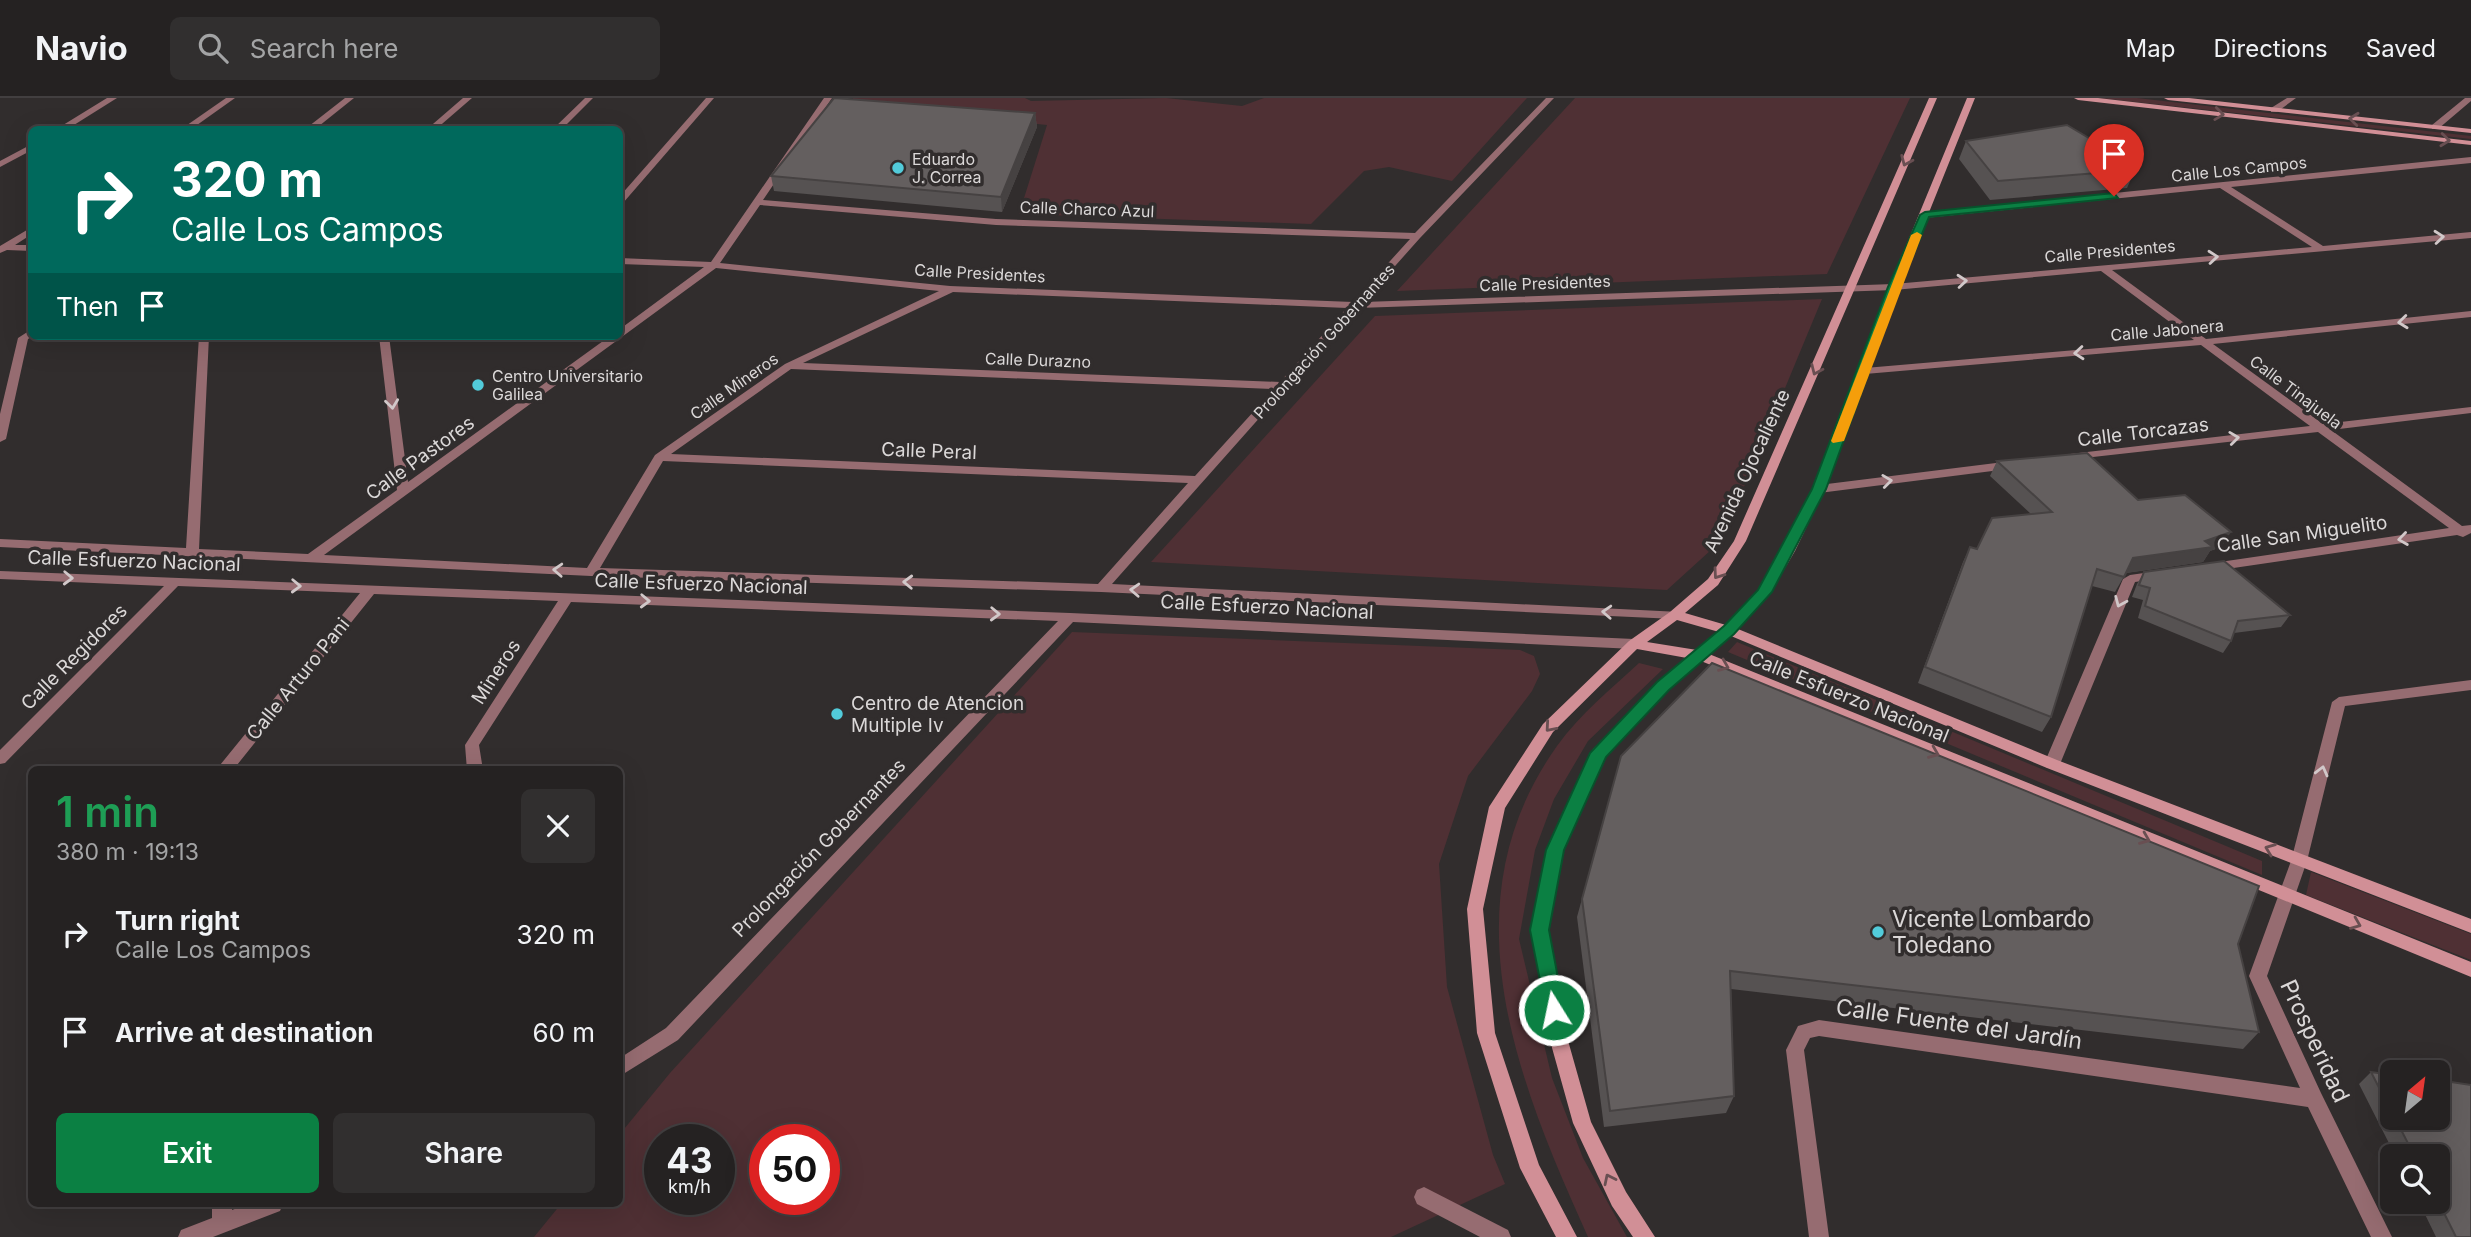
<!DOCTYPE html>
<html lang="en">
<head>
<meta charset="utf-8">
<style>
	:root { --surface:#252222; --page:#312f2f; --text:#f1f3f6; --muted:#a3a4a5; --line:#423f40; --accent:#0b8043 }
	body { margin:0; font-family:Inter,sans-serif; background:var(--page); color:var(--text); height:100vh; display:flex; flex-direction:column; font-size:26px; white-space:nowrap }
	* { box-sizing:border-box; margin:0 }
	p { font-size:23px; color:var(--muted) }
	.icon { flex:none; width:38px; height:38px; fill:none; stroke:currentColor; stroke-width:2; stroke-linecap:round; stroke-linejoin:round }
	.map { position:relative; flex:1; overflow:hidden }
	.side { position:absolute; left:28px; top:668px; width:595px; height:441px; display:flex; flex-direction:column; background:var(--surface); border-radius:10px; box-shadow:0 7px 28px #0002,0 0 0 2px var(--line) }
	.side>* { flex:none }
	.guide { position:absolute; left:28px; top:28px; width:595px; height:214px; border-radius:10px; box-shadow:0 7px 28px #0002,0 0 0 2px var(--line); background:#00695c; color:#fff; overflow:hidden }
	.needle { width:46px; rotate:29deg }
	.fabs { position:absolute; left:2380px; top:962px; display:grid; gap:14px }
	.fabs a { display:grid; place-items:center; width:70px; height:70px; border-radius:10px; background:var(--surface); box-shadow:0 7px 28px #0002,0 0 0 2px var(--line); font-size:35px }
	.speed { position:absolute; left:644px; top:1026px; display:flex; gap:14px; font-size:35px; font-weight:700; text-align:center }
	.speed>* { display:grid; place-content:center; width:91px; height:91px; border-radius:50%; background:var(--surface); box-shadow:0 7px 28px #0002,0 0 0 2px var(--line); line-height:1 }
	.speed small { font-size:18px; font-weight:400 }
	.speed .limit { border:10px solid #d22; background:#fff; color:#111 }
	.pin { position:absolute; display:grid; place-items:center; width:60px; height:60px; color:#fff; margin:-72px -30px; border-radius:50% 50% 50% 0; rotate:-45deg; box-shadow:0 0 7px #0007 }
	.pin .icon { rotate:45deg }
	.me { position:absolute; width:77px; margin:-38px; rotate:350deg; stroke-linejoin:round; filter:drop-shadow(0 0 5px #0008) }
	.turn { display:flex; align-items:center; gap:24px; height:147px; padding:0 28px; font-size:32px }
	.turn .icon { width:91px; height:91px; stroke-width:2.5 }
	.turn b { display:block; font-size:49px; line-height:60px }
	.then { display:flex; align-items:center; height:66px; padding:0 28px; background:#0003; gap:14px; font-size:26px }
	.round { display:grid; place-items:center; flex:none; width:74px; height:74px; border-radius:10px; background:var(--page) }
	.summary { display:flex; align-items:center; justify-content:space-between; height:119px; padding:0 28px }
	h1 { font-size:42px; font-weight:600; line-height:52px; color:#1e9e55 }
	.action { display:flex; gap:14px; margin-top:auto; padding:14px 28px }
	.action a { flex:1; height:80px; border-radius:10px; background:var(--accent); color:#fff; font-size:28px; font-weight:600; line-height:80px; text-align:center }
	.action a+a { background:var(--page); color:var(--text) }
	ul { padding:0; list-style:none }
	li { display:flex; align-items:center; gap:21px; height:98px; padding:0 28px }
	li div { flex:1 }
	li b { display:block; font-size:26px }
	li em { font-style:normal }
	header { display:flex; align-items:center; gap:42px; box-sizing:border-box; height:98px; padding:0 35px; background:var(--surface); border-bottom:2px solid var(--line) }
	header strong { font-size:33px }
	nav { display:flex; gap:38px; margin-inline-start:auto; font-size:24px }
	.search { width:490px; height:63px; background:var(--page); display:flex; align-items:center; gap:18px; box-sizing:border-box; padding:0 24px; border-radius:10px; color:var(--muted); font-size:26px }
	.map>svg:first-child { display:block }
	.green { fill:#4f3034; fill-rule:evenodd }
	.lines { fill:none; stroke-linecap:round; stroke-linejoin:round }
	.lane { fill:#966c71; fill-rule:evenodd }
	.street { fill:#966c71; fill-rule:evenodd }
	.secondary { fill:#d18f96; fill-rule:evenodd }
	.wall { fill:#565252 }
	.shaded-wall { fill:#464242 }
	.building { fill:#645f5f; stroke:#464242; stroke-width:2 }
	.oneway { stroke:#694f52 }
	.oneway2 { stroke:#d1c8c9 }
	.route { fill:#0b8043; stroke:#07532c; stroke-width:2 }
	.slow { fill:#f59e0b }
	.poi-dot { fill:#52cbda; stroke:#312d2d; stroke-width:2.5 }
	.labels { text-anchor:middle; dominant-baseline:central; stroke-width:7; stroke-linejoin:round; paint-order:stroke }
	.far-poi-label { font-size:16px; fill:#dbd8d8; stroke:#312d2d; text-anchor:start }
	.far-street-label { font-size:16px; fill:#dbd8d8; stroke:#312d2d }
	.street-label { font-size:19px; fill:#dbd8d8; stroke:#312d2d }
	.poi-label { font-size:19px; fill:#dbd8d8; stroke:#312d2d; text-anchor:start }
	.near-poi-label { font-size:23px; fill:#dbd8d8; stroke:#312d2d; text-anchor:start }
	.near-street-label { font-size:23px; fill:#dbd8d8; stroke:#312d2d }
</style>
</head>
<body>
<header>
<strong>Navio</strong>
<div class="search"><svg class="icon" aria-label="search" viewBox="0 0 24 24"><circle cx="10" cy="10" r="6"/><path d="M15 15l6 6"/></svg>Search here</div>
<nav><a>Map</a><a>Directions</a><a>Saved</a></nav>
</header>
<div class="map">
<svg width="2471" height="1139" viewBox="0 0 2471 1139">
	<rect width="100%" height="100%" fill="#312d2d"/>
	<!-- green -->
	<path class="green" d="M853,0H1025L1031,3L1166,0L1242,8L1264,0H1527L1452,83L1389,69L1364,73L1311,126L1019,116L1047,27L851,6Z
		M1575,0H1910L1827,176L1397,193Z
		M2099,0H2137L2471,38V41Z
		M1822,201L1722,442L1667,492L1151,464L1375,218Z
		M1072,534L1520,552L1534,558L1540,576L1532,593L1468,678L1439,766L1447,889L1493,1057L1505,1086L1391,1139H534L561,1106H620V1036L670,975ZM660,1041H719V1101H660ZM765,1041H824V1101H765Z
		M1737,544L2262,763V777L1728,554Z
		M1639,565L1663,571L1588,643L1554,701L1535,752L1519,841L1552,980L1583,1060L1627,1139H1588C1517,982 1445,805 1557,648C1580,616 1611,591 1639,565Z
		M2311,774L2471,836V862L2306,797Z"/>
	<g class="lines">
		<!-- lane -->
		<path class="lane" d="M1424,1089L1508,1132L1511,1139H1480L1417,1106L1414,1099L1417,1092Z"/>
		<!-- street -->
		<path class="street" d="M107,0H117L66,32H55Z
			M226,0H235L190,32H180Z
			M345,0H354L314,32H304Z
			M463,0H472L435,32H426Z
			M585,0H593L561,32H552Z
			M706,0H714L623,105L620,106V98Z
			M824,0H832L763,102L996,121L1415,135L1546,0H1554L1420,140L1363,204L1894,186L2312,149L2220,90L1925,120L1920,117L1925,114L2471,59V65L2231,89L2323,148L2471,134V140L2112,172L2206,241L2471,213V219L2213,246L2323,326L2471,309V315L2331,332L2462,428L2471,427V435L2463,439L2457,437L2213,473L2208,472L2207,469L2213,465L2449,430L2318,334L2066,362V358L2070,356L2310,328L2201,247L1865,276L1860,273L1865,270L2194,242L2101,173L1894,192L1358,210L1290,286V290L1285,291L1112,486L1680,514L1682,517L1675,521L1101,494L591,478L0,449V441L186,450L199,238H209L199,451L308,456L397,392L379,238H389L408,384L610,238H620V231L704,169L620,166V160L711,164ZM760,107L996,127L1410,141L1353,204L950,188L720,165ZM716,170L939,193L785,266L655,357L587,470L324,457ZM953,194L1347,210L1280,284L803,265ZM791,271L1274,291L1195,378L671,356ZM663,363L1188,385L1098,486L600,470Z
			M2287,0H2296L2277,14H2271V10Z
			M2465,0H2471V3L2438,31H2432V27Z
			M32,46V52L0,69V63Z
			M32,129V136L15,147H32V153L7,152L0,155V148Z
			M32,231L33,238L28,241L6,341L0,344V316L18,240Z
			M2012,363L2018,367L2016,370L1819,395L1813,391L1819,387Z
			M0,473L1070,515L1634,541L1641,546L1634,551L1073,524L678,942L620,978V960L666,930L1058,523L571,504L479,647L483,672H467L465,647L558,503L374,496L233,672H216L360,495L178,488L5,665L0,666V652L164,488L0,481Z
			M2158,473L2163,474L2164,477L2163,480L2135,484L2060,666L2057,670H2047L2044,666L2123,481L2130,477Z
			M2471,582V592L2345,608L2307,763L2267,878L2321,995L2392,1139H2371L2308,1009L1819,938L1810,940L1804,952L1829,1139H1809L1786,952L1798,928L1819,922L2300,990L2249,878L2291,763L2332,604L2339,599Z
			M212,1106H232V1112L248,1106H283L280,1113L213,1139H178L181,1132L212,1120Z"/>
		<!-- secondary -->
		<path class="secondary" d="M1929,0H1937L1746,443L1718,487L1685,515L1726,527L1759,491L1783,453L1813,391L1889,189L1967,0H1975L1899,189L1825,391L1795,453L1771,494L1738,531L2057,662L2471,821V835L2047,670L1731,538L1709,556L2471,864V879L1701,563L1668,591L1604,658L1563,752L1548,832L1567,939L1591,1024L1626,1094L1655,1139H1633L1612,1108L1573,1025L1549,939L1532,832L1547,752L1593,651L1658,585L1687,560L1637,551L1553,634L1505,710L1483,811L1495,935L1539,1067L1577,1139H1556L1520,1070L1477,935L1467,811L1489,709L1543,626L1629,543L1670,514L1708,481L1734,443ZM1677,522L1719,534L1697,552L1647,544Z
			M2074,0H2098L2471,43V47L2078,2Z
			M2164,0H2189L2471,31V35L2168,2Z"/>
	</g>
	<!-- wall -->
	<path class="wall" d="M1035,15L1037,29L1002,114L774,93L771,78Z
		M1966,43L2135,72L2127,90L1990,102L1959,61Z
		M1997,363L2138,402L2221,449L2210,453L2203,464L2126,475L2115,494L2092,488L2051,619L2042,634L1918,585L1963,464L1970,449L1977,451L2031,416L1990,378Z
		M2144,474L2290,517L2281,529L2234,535L2231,543L2223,555L2138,520L2143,502L2132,499L2137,486Z
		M1621,658L2238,846L2259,934L2243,951L1731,891L1734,998L1726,1015L1604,1029L1577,819Z
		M2371,974L2392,977V1020H2438L2471,1139H2436L2419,1104H2438V1059H2396L2359,986Z"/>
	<!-- shaded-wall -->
	<path class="shaded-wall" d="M1035,15L1037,29L1002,114L1001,99Z
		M2231,434L2221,449L2210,453L2203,464L2125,475L2133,460L2205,443Z"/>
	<!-- building -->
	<path class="building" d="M834,0L1035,15L1001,99L771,78Z
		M2067,27L2094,43H2102L2135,72L1998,83L1966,43Z
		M2087,355L2138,402L2185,397L2231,434L2205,443L2213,449L2133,460L2124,479L2097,471L2051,619L1925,569L1970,449L1977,451L1992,420L2052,414L1997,363Z
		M2224,463L2290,517L2238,523L2231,543L2145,508L2150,490L2139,487L2144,474Z
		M1712,565L2259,788L2238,846L2259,934L1730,873L1734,998L1610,1013L1582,801L1621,658Z
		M2371,974L2392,977V1015Z
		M2438,982L2471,987V1139H2456L2438,1103V1059H2415L2395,1020H2438Z"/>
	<!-- one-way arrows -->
	<defs><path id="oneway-chevron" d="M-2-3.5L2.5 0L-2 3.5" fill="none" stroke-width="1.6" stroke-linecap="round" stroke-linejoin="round" transform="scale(1.75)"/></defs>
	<g class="oneway">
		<use href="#oneway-chevron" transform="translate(2219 16) rotate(7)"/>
		<use href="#oneway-chevron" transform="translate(2354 21) rotate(-174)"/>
		<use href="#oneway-chevron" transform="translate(2445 42) rotate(6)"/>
		<use href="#oneway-chevron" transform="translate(1906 63) rotate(113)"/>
		<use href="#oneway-chevron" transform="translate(1816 272) rotate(114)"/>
		<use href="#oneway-chevron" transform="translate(1718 476) rotate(125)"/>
		<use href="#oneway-chevron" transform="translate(1724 568) rotate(22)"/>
		<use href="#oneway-chevron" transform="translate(1550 629) rotate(131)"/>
		<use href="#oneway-chevron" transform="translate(1934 655) rotate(22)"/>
		<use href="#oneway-chevron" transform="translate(2145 741) rotate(22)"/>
		<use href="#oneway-chevron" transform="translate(2270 751) rotate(-159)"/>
		<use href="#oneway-chevron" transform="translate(2356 826) rotate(22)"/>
		<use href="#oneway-chevron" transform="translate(1609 1081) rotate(-116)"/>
	</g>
	<g class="oneway2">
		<use href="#oneway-chevron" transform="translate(2439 139) rotate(-5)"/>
		<use href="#oneway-chevron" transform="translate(2213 159) rotate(-5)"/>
		<use href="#oneway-chevron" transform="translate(1962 183) rotate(-5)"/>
		<use href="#oneway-chevron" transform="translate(2403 224) rotate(174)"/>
		<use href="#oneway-chevron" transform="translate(2079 255) rotate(175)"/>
		<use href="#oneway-chevron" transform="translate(392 306) rotate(83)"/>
		<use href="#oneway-chevron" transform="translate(2234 340) rotate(-7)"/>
		<use href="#oneway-chevron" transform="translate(1887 383) rotate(-7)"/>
		<use href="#oneway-chevron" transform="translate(2403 441) rotate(172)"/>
		<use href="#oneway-chevron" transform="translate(558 472) rotate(-177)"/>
		<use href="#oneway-chevron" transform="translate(68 480) rotate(2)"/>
		<use href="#oneway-chevron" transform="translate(908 484) rotate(-178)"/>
		<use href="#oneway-chevron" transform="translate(296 488) rotate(2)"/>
		<use href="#oneway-chevron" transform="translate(1135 492) rotate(-177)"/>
		<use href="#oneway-chevron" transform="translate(645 503) rotate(2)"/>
		<use href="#oneway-chevron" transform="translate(2120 504) rotate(113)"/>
		<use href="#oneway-chevron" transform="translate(1607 514) rotate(-177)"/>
		<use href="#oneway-chevron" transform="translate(995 516) rotate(2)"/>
		<use href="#oneway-chevron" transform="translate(2322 673) rotate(-76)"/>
	</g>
	<!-- route -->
	<path class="route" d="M2114,95L2118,100L1929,119L1900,189L1826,391L1772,494L1734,536L1669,592L1606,659L1564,752L1549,832L1564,912L1561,918L1554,921L1547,918L1530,832L1546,752L1590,655L1657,584L1724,528L1758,492L1812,391L1888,189L1920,117L1925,114Z"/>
	<!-- slow -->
	<path class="slow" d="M1917,134L1922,137L1844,343L1833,345L1831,343L1911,137Z"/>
	<!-- markers -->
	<g class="poi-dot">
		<circle cx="898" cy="70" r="7"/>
		<circle cx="478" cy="287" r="7"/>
		<circle cx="837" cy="616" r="7"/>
		<circle cx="1878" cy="834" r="7"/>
	</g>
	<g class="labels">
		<!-- far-poi labels -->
		<g class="far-poi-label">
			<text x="912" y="61">Eduardo<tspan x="912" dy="18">J. Correa</tspan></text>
			<text x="492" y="278">Centro Universitario<tspan x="492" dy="18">Galilea</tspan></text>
		</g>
		<!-- far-street labels -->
		<g class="far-street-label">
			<text transform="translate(2239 71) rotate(-6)">Calle Los Campos</text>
			<text transform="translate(1087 111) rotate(2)">Calle Charco Azul</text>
			<text transform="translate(2110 153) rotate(-5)">Calle Presidentes</text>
			<text transform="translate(980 175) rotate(3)">Calle Presidentes</text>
			<text transform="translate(1545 185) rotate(-2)">Calle Presidentes</text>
			<text transform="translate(2167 232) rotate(-5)">Calle Jabonera</text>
			<text transform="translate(1324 243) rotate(-48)">Prolongación Gobernantes</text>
			<text transform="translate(1038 262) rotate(2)">Calle Durazno</text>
			<text transform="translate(734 288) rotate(-35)">Calle Mineros</text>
			<text transform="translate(2296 294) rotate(37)">Calle Tinajuela</text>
		</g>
		<!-- street labels -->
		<g class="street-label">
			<text transform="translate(2143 334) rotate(-7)">Calle Torcazas</text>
			<text transform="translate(929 353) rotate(2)">Calle Peral</text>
			<text transform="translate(420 360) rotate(-36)">Calle Pastores</text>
			<text transform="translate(1747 373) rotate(-65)">Avenida Ojocaliente</text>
			<text transform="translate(2302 436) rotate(-8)">Calle San Miguelito</text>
			<text transform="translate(134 463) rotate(2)">Calle Esfuerzo Nacional</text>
			<text transform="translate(701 486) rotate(2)">Calle Esfuerzo Nacional</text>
			<text transform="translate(1267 509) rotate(3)">Calle Esfuerzo Nacional</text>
			<text transform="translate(74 559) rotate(-45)">Calle Regidores</text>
			<text transform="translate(496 574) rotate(-57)">Mineros</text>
			<text transform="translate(298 581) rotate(-51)">Calle Arturo Pani</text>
			<text transform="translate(1849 599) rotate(22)">Calle Esfuerzo Nacional</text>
			<text transform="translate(819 750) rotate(-46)">Prolongación Gobernantes</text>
		</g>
		<!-- poi labels -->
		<g class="poi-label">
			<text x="851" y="605">Centro de Atencion<tspan x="851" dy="22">Multiple Iv</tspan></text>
		</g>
		<!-- near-poi labels -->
		<g class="near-poi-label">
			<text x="1892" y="821">Vicente Lombardo<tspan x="1892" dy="26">Toledano</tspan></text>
		</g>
		<!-- near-street labels -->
		<g class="near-street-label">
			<text transform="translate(1959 926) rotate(8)">Calle Fuente del Jardín</text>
			<text transform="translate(2315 943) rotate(65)">Prosperidad</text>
		</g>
	</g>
</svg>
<div class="fabs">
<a><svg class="needle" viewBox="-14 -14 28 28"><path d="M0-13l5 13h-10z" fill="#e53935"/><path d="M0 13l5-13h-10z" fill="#a3a4a5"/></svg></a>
<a><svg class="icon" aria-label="search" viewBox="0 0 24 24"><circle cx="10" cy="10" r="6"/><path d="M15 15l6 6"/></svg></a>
</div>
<div class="speed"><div>43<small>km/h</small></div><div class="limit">50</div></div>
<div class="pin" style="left:2114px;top:98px;background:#d93025"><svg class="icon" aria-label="arrive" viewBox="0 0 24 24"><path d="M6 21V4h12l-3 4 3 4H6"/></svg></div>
<svg class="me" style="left:1554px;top:912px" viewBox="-20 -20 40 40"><circle r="17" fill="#0b8043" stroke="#fff" stroke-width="3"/><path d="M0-11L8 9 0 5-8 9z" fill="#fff"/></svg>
<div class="guide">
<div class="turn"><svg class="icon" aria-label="right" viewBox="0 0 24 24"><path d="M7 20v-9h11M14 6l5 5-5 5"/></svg><div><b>320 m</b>Calle Los Campos</div></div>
<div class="then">Then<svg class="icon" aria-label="arrive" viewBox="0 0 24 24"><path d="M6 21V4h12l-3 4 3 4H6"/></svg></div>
</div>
<section class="side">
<div class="summary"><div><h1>1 min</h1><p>380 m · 19:13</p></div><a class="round"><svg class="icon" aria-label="close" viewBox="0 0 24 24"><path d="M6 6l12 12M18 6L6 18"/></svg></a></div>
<ul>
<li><svg class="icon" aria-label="right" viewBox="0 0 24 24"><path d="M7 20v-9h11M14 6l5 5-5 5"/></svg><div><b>Turn right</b><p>Calle Los Campos</p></div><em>320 m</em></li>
<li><svg class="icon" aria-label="arrive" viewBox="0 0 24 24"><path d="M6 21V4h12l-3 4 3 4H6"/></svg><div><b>Arrive at destination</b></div><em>60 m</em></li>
</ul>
<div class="action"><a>Exit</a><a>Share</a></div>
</section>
</div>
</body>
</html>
